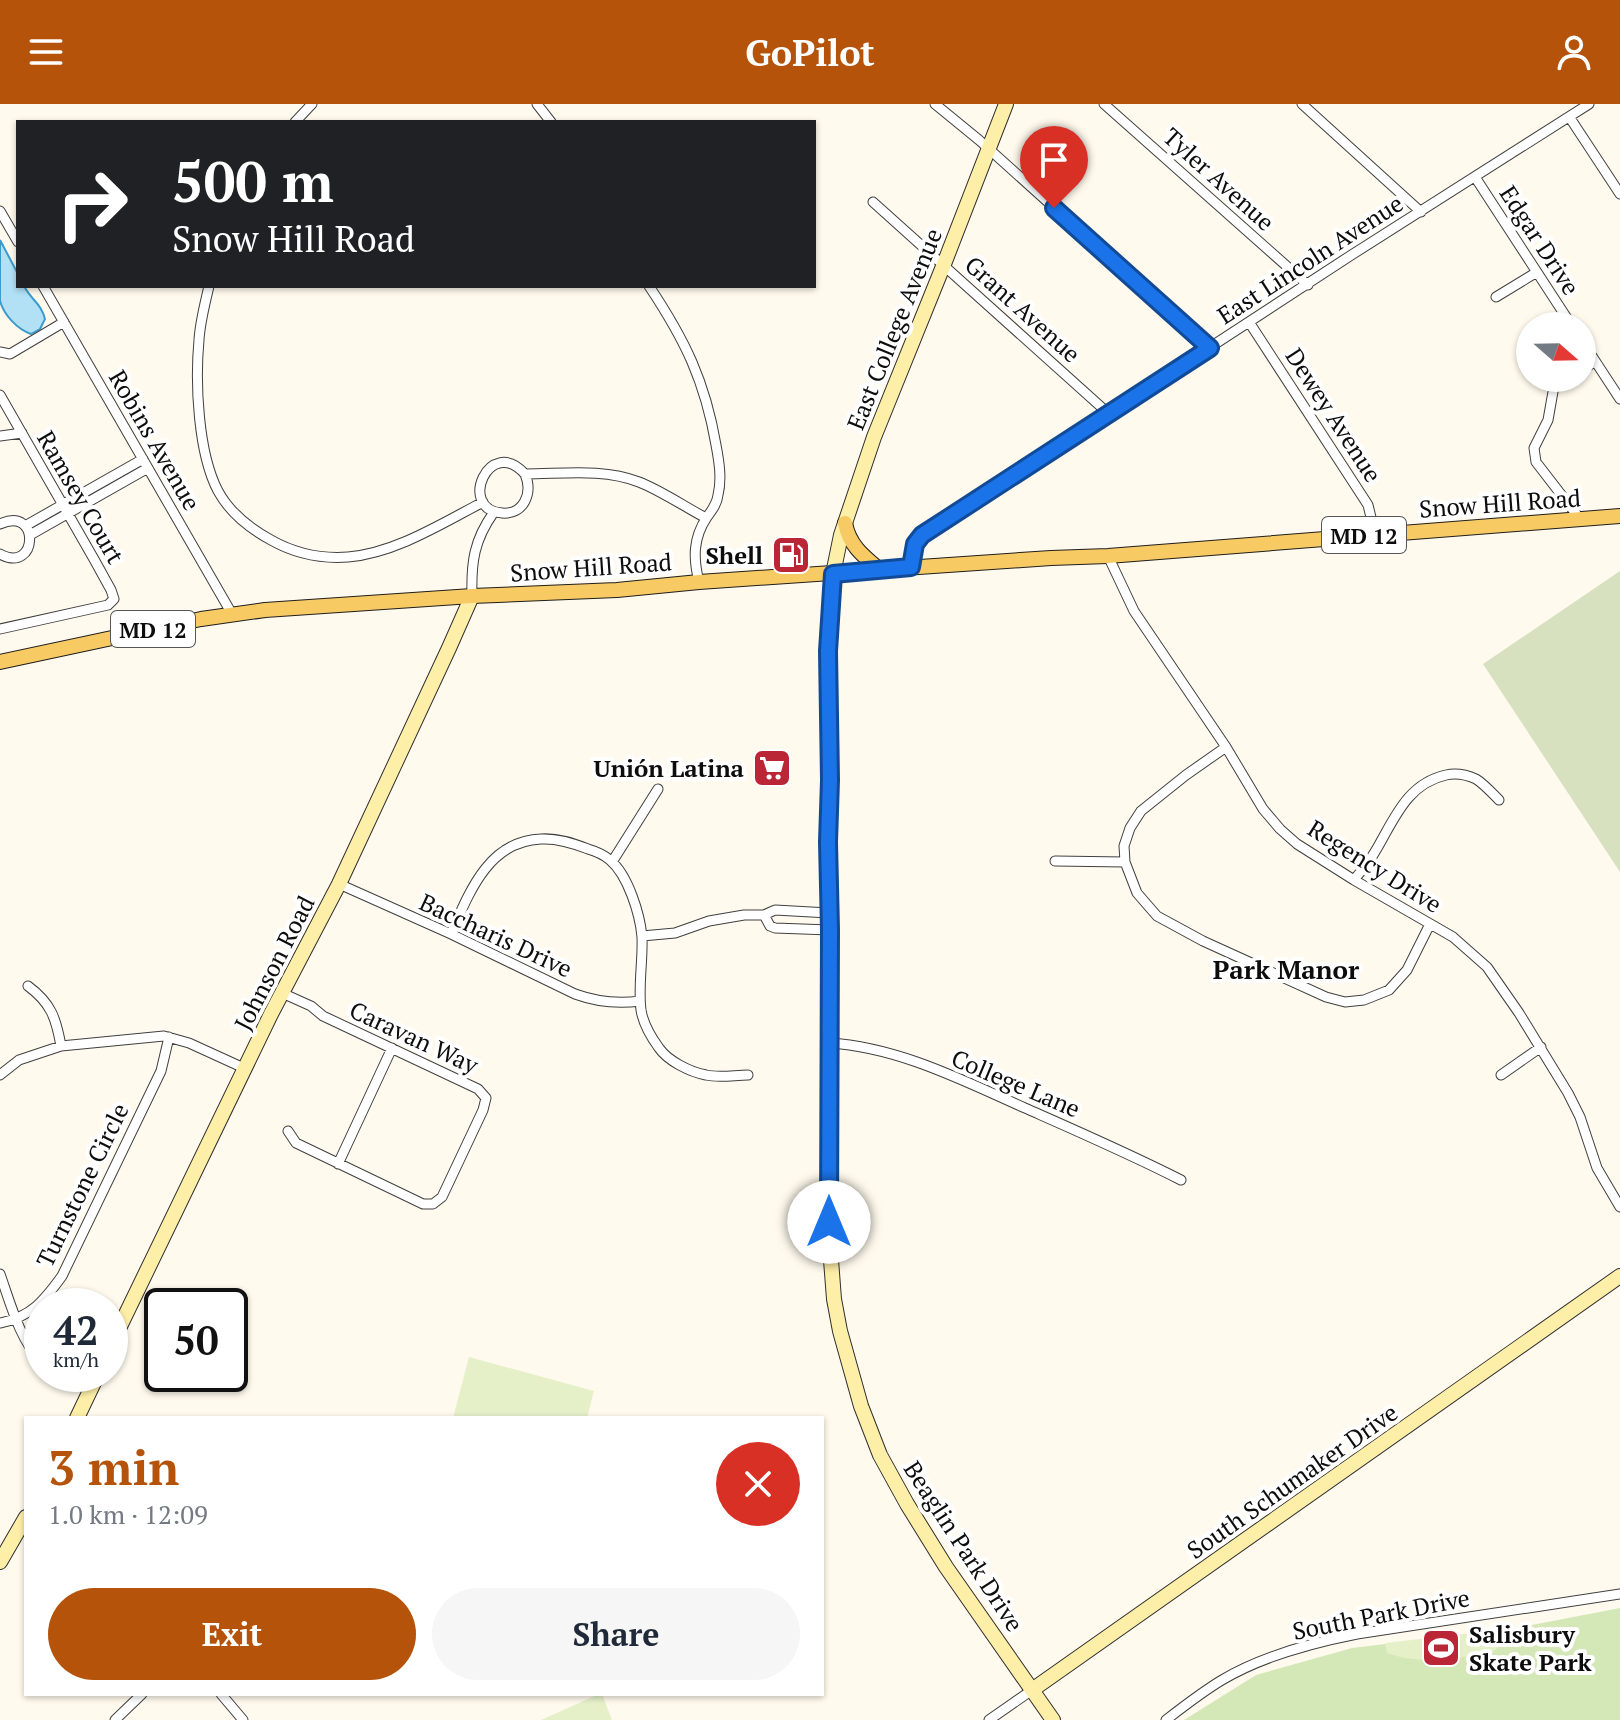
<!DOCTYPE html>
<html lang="en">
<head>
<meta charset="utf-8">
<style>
	:root { --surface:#fff; --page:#f6f6f7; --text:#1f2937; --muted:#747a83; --accent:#b45309 }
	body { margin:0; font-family:"PT Serif",serif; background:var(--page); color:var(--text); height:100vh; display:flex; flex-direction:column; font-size:30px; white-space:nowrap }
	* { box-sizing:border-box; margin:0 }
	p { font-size:26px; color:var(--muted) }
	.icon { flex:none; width:44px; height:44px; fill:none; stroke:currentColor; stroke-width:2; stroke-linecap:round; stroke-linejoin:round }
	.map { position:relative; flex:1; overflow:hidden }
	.details { position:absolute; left:24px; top:1312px; width:800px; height:280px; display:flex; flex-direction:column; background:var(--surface); border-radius:0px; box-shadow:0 2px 6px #0004 }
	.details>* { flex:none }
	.guide { position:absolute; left:16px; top:16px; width:800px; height:168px; border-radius:0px; box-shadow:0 2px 6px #0004; background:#202124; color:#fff; overflow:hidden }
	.needle { width:52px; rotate:110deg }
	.fabs { position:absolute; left:1516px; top:208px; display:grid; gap:16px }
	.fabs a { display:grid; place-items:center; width:80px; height:80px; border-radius:50%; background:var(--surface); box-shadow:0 2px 6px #0004; font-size:40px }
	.speed { position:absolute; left:24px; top:1184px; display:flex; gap:16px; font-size:40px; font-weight:700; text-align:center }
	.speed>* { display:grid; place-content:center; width:104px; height:104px; border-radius:50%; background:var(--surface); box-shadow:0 2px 6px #0004; line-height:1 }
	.speed small { font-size:20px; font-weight:400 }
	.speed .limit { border:4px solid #111; border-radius:12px; background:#fff; color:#111 }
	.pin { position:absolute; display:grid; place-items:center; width:68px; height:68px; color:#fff; margin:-82px -34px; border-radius:50% 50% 50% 0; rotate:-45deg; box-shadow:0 0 8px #0007 }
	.pin .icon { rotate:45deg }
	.me { position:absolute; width:88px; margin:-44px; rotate:0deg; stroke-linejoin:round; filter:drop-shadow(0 0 6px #0008) }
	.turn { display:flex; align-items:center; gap:28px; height:168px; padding:0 24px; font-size:36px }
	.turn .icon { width:104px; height:104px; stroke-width:2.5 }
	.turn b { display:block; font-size:56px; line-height:68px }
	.round { display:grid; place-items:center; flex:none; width:84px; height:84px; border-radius:42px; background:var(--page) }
	.summary { display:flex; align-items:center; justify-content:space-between; height:136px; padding:0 24px }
	h1 { font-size:48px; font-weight:700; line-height:60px; color:var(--accent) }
	.button { display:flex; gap:16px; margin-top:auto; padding:16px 24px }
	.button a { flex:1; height:92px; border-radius:48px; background:var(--accent); color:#fff; font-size:32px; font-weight:700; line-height:92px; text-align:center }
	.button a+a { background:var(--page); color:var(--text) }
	header { display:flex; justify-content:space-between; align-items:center; height:104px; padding:0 24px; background:var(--accent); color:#fff; font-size:36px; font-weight:700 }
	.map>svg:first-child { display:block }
	.green { fill:#d4e8b7 }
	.cemetery { fill:#d7e0bf }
	.pitch { fill:#e5f0c9 }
	.water { fill:#b2e0f5; stroke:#3a9bcc; stroke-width:2 }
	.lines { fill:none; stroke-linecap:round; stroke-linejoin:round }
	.street-casing { stroke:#404040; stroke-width:11 }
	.secondary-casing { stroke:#2f2f2f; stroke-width:16 }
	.primary-casing { stroke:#1e1e1e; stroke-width:16 }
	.street { stroke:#fff; stroke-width:9 }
	.secondary { stroke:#feefa8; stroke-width:14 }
	.primary { stroke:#f7ca64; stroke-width:14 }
	.route-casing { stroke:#114b97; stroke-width:20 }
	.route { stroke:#1a73e8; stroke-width:14 }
	.labels { text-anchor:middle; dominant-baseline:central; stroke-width:8; stroke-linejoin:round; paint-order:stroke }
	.shield { fill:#fff; stroke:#565656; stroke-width:2 }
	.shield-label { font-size:22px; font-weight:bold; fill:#0d0d0d }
	.street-label { font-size:24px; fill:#0d0d0d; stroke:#fff }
	.poi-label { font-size:24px; font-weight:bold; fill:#0d0d0d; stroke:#fff; text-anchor:end }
	.neighbourhood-label { font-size:26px; font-weight:bold; fill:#0d0d0d; stroke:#fff }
</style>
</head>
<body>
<header><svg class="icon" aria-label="menu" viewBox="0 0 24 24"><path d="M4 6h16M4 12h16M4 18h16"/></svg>GoPilot<svg class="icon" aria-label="person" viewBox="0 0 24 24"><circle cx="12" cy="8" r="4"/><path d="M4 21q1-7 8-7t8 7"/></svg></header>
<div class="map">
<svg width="1620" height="1616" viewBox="0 0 1620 1616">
	<rect width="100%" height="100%" fill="#fffaed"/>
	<!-- green -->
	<path class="green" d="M1620,1504V1616H1184L1256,1571L1352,1544L1516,1524Z"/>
	<!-- cemetery -->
	<path class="cemetery" d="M1620,467V768L1483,560Z"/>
	<!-- pitch -->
	<path class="pitch" d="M469,1253L594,1287L587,1314H453Z
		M1516,1524L1492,1549L1435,1557L1404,1554L1387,1549L1385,1539Z
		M599,1590H602L612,1616H541Z"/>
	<!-- water -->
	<path class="water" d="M0,136L18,170V182H24C32,197 41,199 45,215L40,225L31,230C17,225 4,211 0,197C0,184 0,151 0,136Z"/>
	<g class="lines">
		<!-- street casing -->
		<g class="street-casing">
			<path id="street" d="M537,0L551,18
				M935,0L979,36L1210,244
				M1104,0L1308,181
				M1302,0L1421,108
				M1570,14L1620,90
				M295,18L312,0
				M1475,73L1572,222
				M873,98L1109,310
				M0,107L18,138
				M43,182L232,510
				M209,182C205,200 200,218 199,236C195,279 198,349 218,387C230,409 249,424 271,436C294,449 321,455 348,453C395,449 441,420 483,398
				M649,182C685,236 705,277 716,341C719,357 722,375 718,391C717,400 712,406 707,413C693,434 693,454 699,478
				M1496,193L1537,168
				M1249,218L1368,401L1375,430
				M1582,237L1620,295
				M0,248L10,250L64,218
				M1582,265L1595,258
				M1567,274L1554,282L1548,316L1534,344L1536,358L1580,415
				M0,291L95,457L111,486L114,495L108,501L0,525
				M0,332L22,329
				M525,370C533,389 524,411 502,409C457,406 489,330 525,370C563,370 603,364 639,378C660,386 685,403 706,414
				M0,420C41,401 38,471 0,450
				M25,422L143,355
				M30,431L148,364
				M1108,452L1134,507L1226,643L1263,705L1280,725L1297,740L1354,776L1453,833L1487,863L1519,909L1568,989L1580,1013L1597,1064L1620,1103
				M911,463L915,440L922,431L1353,150L1589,0
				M472,492C471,458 474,436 494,408
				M1226,643L1186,671L1141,707L1130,724L1124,742L1125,758L1137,789L1157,812L1203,837L1326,893L1345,898L1364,896L1389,886L1407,866L1430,820
				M1055,757L1125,758
				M612,758L658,685
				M1354,776C1360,768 1368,760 1373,751C1393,719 1405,680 1446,671C1455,669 1467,671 1476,675C1484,680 1492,689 1499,696
				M339,780L451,830L575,890C597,898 618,900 640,897
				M764,811L770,822L775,824L830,826
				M451,830C469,789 488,737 541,735C558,734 573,739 588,745C595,747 604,751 610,756C628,771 640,810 642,833C643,857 638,882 641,906C643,919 651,933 659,944C668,957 690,968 706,971C719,974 735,971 748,971
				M642,832L675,829L709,817L744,811H764L775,806L829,809
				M28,882C51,899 56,914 61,942
				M282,889L311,902L323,912L478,985L486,994L483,1006L442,1093L433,1100H423L296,1039L288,1027
				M829,939C898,943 962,976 1025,1004C1077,1027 1130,1050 1181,1076
				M0,971L19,956L61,942L164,932L189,939L246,965
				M1501,971L1541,943
				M338,1060L392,944
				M0,1170C11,1201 19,1234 42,1259
				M0,1219C31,1213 44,1197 62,1172L161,967L169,933
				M58,1270L91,1284
				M221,1590L243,1616
				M115,1616L142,1590
				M989,1616L1032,1586
				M1166,1616C1184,1602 1202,1588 1222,1576C1262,1552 1311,1539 1357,1530L1620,1490"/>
		</g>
		<!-- secondary casing -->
		<g class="secondary-casing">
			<path id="secondary" d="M1006,0L944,160L874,333L841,431L833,470L828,547L830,676L828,738L830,826L829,1130L834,1195L840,1227L861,1302L880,1351L907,1400L946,1463L1053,1616
				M110,1243L271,910L339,780L449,544L472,492
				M77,1314L98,1270
				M0,1458L26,1413
				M1032,1586L1620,1172"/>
		</g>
		<!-- primary casing -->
		<g class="primary-casing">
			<path id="primary" d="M845,419C849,441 863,452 880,466
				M0,558L201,515L265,506L472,492L617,486L699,478L1051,454L1108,452L1620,412"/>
		</g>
		<!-- street -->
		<use href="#street" class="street"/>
		<!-- secondary -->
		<use href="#secondary" class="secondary"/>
		<!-- primary -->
		<use href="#primary" class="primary"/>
	</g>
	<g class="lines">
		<!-- route casing -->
		<g class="route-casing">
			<path id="route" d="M829,1118L830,826L828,738L830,676L828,547L833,470L911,463L915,440L922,431L1210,244L1054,104"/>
		</g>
		<!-- route -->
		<use href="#route" class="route"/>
	</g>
	<!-- icons -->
	<defs>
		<g id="fuel-square" transform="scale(2)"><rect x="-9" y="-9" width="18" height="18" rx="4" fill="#bb2637" stroke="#fff"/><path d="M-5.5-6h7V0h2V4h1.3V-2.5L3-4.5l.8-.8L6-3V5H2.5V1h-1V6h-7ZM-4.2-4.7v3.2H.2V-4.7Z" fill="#fff"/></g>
		<g id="supermarket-square" transform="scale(2)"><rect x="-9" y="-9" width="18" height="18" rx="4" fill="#bb2637" stroke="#fff"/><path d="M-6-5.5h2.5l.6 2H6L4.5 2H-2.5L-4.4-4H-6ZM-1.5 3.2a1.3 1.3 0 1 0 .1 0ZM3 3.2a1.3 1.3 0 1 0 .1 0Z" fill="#fff"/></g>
		<g id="stadium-square" transform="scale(2)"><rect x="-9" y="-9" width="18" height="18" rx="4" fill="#bb2637" stroke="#fff"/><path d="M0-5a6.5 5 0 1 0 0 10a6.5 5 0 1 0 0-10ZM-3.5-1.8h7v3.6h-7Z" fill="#fff"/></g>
	</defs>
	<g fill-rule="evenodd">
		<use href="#fuel-square" x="791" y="451"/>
		<use href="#supermarket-square" x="772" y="664"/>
		<use href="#stadium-square" x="1441" y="1544"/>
	</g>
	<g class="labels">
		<!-- shield labels -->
		<g class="shield">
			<rect x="1322" y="413" width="84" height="36" rx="6"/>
			<rect x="111" y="507" width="84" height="36" rx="6"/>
		</g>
		<g class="shield-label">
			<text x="1364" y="431">MD 12</text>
			<text x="153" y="525">MD 12</text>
		</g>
		<!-- street labels -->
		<g class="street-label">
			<text transform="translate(1219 75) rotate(42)">Tyler Avenue</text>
			<text transform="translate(1540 136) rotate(57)">Edgar Drive</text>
			<text transform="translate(1310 155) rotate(-33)">East Lincoln Avenue</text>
			<text transform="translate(1023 205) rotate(42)">Grant Avenue</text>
			<text transform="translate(894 225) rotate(-68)">East College Avenue</text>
			<text transform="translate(1334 311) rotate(57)">Dewey Avenue</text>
			<text transform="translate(155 336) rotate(60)">Robins Avenue</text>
			<text transform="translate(81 393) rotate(60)">Ramsey Court</text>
			<text transform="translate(1500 399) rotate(-4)">Snow Hill Road</text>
			<text transform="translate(591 463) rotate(-4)">Snow Hill Road</text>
			<text transform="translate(1375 762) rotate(32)">Regency Drive</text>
			<text transform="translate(496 831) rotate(25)">Baccharis Drive</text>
			<text transform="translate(274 859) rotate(-63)">Johnson Road</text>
			<text transform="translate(414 933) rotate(25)">Caravan Way</text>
			<text transform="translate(1016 979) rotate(23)">College Lane</text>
			<text transform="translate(82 1081) rotate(-64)">Turnstone Circle</text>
			<text transform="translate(1292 1377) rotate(-35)">South Schumaker Drive</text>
			<text transform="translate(964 1442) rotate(57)">Beaglin Park Drive</text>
			<text transform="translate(1381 1510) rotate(-11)">South Park Drive</text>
		</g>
		<!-- poi labels -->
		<g class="poi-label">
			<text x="763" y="451">Shell</text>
			<text x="744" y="664">Unión Latina</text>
			<text x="1469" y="1530" text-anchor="start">Salisbury<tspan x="1469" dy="28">Skate Park</tspan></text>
		</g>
		<!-- neighbourhood labels -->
		<g class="neighbourhood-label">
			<text x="1286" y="865">Park Manor</text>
		</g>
	</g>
</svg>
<div class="fabs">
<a><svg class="needle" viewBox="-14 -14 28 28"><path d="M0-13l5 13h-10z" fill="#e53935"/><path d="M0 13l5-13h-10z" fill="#747a83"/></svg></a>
</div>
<div class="speed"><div>42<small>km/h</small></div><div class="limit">50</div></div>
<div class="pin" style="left:1054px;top:104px;background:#d93025"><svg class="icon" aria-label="arrive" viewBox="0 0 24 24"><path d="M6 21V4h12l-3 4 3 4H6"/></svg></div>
<svg class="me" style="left:829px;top:1118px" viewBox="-20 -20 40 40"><circle r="19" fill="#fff"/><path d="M0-13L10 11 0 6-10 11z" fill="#1a73e8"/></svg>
<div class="guide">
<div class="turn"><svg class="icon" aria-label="right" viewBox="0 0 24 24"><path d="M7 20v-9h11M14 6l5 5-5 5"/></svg><div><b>500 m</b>Snow Hill Road</div></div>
</div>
<section class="details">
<div class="summary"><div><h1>3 min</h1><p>1.0 km · 12:09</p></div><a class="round" style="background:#d93025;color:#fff"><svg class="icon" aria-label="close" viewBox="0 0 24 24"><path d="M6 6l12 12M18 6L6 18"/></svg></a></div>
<div class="button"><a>Exit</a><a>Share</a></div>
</section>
</div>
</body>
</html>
